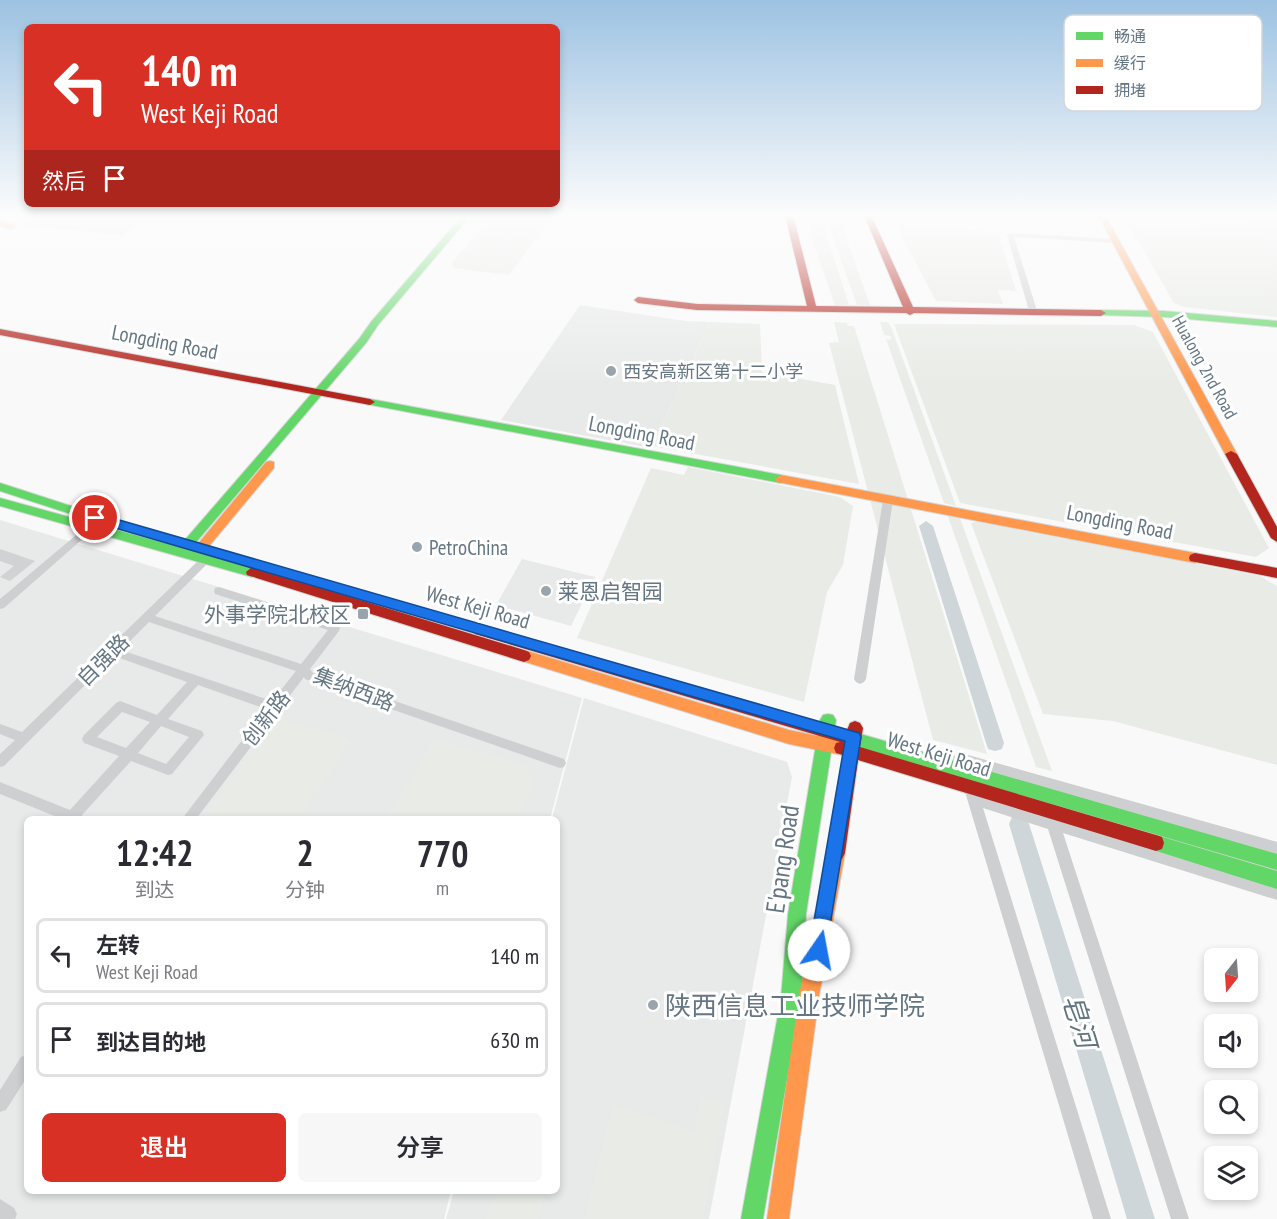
<!DOCTYPE html>
<html lang="zh">
<head>
<meta charset="utf-8">
<style>
	:root { --surface:#fff; --page:#f7f7f7; --text:#2b2b33; --muted:#7c7c81; --line:#e1e1e2; --accent:#d93025 }
	body { margin:0; font-family:"PT Sans Narrow","Noto Sans SC",sans-serif; background:var(--page); color:var(--text); height:100vh; display:flex; flex-direction:column; font-size:22px; white-space:nowrap }
	* { box-sizing:border-box; margin:0 }
	p { font-size:20px; color:var(--muted) }
	.icon { flex:none; width:33px; height:33px; fill:none; stroke:currentColor; stroke-width:2; stroke-linecap:round; stroke-linejoin:round }
	.map { position:relative; flex:1; overflow:hidden }
	.side { position:absolute; left:24px; top:816px; width:536px; height:378px; display:flex; flex-direction:column; background:var(--surface); border-radius:9px; box-shadow:0 3px 9px #0003 }
	.side>* { flex:none }
	.banner { position:absolute; left:24px; top:24px; width:536px; height:183px; border-radius:9px; box-shadow:0 3px 9px #0003; background:#d93025; color:#fff; overflow:hidden }
	.needle { width:39px; rotate:197deg }
	.tools { position:absolute; left:1204px; top:948px; display:grid; gap:12px }
	.tools a { display:grid; place-items:center; width:54px; height:54px; border-radius:9px; background:var(--surface); box-shadow:0 3px 9px #0003; font-size:30px }
	.pin { position:absolute; display:grid; place-items:center; width:51px; height:51px; color:#fff; margin:-26px; border:3px solid #fff; border-radius:50%; box-shadow:0 2px 6px #0007 }
	.me { position:absolute; width:66px; margin:-33px; rotate:12deg; stroke-linejoin:round; filter:drop-shadow(0 0 4px #0008) }
	.turn { display:flex; align-items:center; gap:21px; height:126px; padding:0 18px; font-size:27px }
	.turn .icon { width:78px; height:78px; stroke-width:2.5 }
	.turn b { display:block; font-size:42px; line-height:51px }
	.then { display:flex; align-items:center; height:57px; padding:0 18px; background:#0003; gap:12px; font-size:22px }
	.eta { display:flex; justify-content:space-evenly; align-items:center; height:102px; text-align:center }
	.eta b { font-size:36px; font-weight:600; line-height:42px }
	.action { display:flex; gap:12px; margin-top:auto; padding:12px 18px }
	.action a { flex:1; height:69px; border-radius:9px; background:var(--accent); color:#fff; font-size:24px; font-weight:600; line-height:69px; text-align:center }
	.action a+a { background:var(--page); color:var(--text) }
	ul { padding:0; list-style:none }
	li { display:flex; align-items:center; gap:18px; height:75px; margin:0 12px 9px; padding:0 6px; border:3px solid var(--line); border-radius:9px }
	li div { flex:1 }
	li b { display:block; font-size:22px }
	li em { font-style:normal }
	.map>svg:first-child { display:block }
	.built { fill:#e8e9e9 }
	.green { fill:#e8ebe6 }
	.lines { fill:none; stroke-linecap:round; stroke-linejoin:round }
	.river { fill:#ced6d9; fill-rule:evenodd }
	.building { fill:#d0d2d3 }
	.fast-casing { stroke:#d5d6d7; stroke-width:2 }
	.slow-casing { stroke:#d5d6d7; stroke-width:2 }
	.jam-casing { stroke:#d5d6d7; stroke-width:2 }
	.street { fill:#cecfd0; fill-rule:evenodd }
	.fast { fill:#63d668; fill-rule:evenodd }
	.slow { fill:#ff974d; fill-rule:evenodd }
	.jam { fill:#b3261e; fill-rule:evenodd }
	.route { fill:#1a73e8; stroke:#114b97; stroke-width:1.5 }
	.poi-dot { fill:#99a4ac; stroke:#fff; stroke-width:2 }
	.labels { text-anchor:middle; dominant-baseline:central; stroke-width:6; stroke-linejoin:round; paint-order:stroke }
	.far-street-label { font-size:18px; fill:#657683; stroke:#fff }
	.far-poi-label { font-size:18px; fill:#657683; stroke:#fff; text-anchor:start }
	.street-label { font-size:21px; fill:#657683; stroke:#fff }
	.poi-label { font-size:21px; fill:#657683; stroke:#fff; text-anchor:start }
	.near-street-label { font-size:26px; fill:#657683; stroke:#fff }
	.near-poi-label { font-size:26px; fill:#657683; stroke:#fff; text-anchor:start }
	.near-water-label { font-size:27px; font-style:italic; fill:#60757c; stroke:#fff }
	.key { fill:#fff; stroke:#d1d6da; stroke-width:1.5 }
	.key-label { font-size:16px; fill:#657683 }
</style>
</head>
<body>
<div class="map">
<svg width="1277" height="1219" viewBox="0 0 1277 1219">
	<rect width="100%" height="100%" fill="#f9f9f9"/>
	<!-- built -->
	<path class="built" d="M58,215H152L122,235L18,225Z
		M580,305L685,321L710,322L651,448L501,420Z
		M0,520L582,698L550,819H27V1191H451L444,1219H0Z
		M522,559L595,577L571,626L496,605Z
		M584,698L787,762L792,777L709,1219H446L454,1191H556V819H552Z"/>
	<!-- green -->
	<path class="green" d="M485,215H553L509,275L453,268L452,263L480,229Z
		M591,215H782L783,220H746V225L666,223Z
		M808,215H820L849,305H835L812,240Z
		M825,215H838L870,305H857Z
		M1190,215L1277,217V317L1184,307L1174,303L1128,224L1197,229Z
		M896,225L998,232L1016,291L998,290L1003,304L936,301Z
		M710,322L760,324L762,372L835,385L859,484L652,446Z
		M834,322L853,323H847L848,326H854L987,754L933,740L829,343L839,342Z
		M880,322H888L892,329L956,506L944,503L886,339L890,340L891,336L884,335Z
		M894,324L1134,325L1153,332L1269,548L1256,557L960,503Z
		M688,467L840,497L853,506L843,565L827,592L804,702L577,638L651,468L684,475Z
		M945,508L957,510L1052,771L1036,767Z
		M977,522L1260,576L1277,586V765L1113,721L1043,714L971,523Z
		M278,717L351,740L299,819H202Z
		M436,738L529,767L533,788L517,819H385Z
		M701,1095L725,1102L703,1219H584L613,1103L693,1132Z
		M495,1191H546L538,1219H486Z"/>
	<g class="lines">
		<!-- river -->
		<path class="river" d="M926,521L933,526L1004,743L1002,749L995,751L988,749L986,743L919,526Z
			M1019,814L1026,817L1029,824L1155,1219H1127L1009,824L1012,817Z"/>
	</g>
	<!-- building -->
	<path class="building" d="M0,549L35,561L10,581L0,577L14,566L0,561Z"/>
	<g class="lines">
		<!-- fast casing -->
		<g class="fast-casing">
			<path id="fast" d="M463,215H471L378,325L366,343L192,547H184L182,544L184,541L359,339L371,322Z
				M1101,310L1164,311L1277,321V327L1164,317L1098,315L1096,313Z
				M370,399L781,475L787,479L781,483L366,404V400Z
				M0,483L99,515L101,518L95,522L0,491Z
				M0,498L252,567L258,572L252,577L0,506Z
				M828,714L833,715L836,720L806,914L801,998L763,1219H741L781,998L788,914L820,720L823,715Z
				M850,731L1277,854V870L850,745L845,743L842,738L845,733Z
				M1156,835L1277,871V889L1150,849L1148,843L1150,837Z"/>
		</g>
		<!-- slow casing -->
		<g class="slow-casing">
			<path id="slow" d="M1098,215H1105L1237,454L1235,456H1227L1225,454Z
				M0,221L15,225L16,227L12,229L0,226Z
				M270,461L274,462V468L205,551H197L195,548L197,545L266,462Z
				M781,475L1195,553L1201,558L1195,563L777,482L775,479Z
				M524,650L789,730L842,741L848,743L850,748L848,753L842,755L789,744L519,660L517,656L519,652Z
				M836,845L842,847L845,853L819,996L789,1219H767L799,996L827,853L830,847Z"/>
		</g>
		<!-- jam casing -->
		<g class="jam-casing">
			<path id="jam" d="M785,215H793L816,306L903,307L864,215H871L913,307L1101,310L1106,313L1101,316L914,313L910,315L906,313L697,310L638,303L634,300L638,297L697,304L807,306Z
				M0,329L370,399L375,402L370,405L0,335Z
				M1231,451L1237,454L1277,527V542L1271,538L1225,454Z
				M1195,553L1277,568V578L1190,561L1189,558L1190,555Z
				M252,567L524,650L529,652L531,656L529,660L524,662L247,575L246,572Z
				M480,625L847,730L850,723L855,721L860,723L863,728L860,747L1156,835L1162,837L1164,843L1162,849L1156,851L858,760L845,853L842,859L836,861L830,859L827,853L843,755L836,753L834,748L836,743L840,742L475,634L473,630L475,626Z"/>
		</g>
		<!-- street -->
		<path class="street" d="M1010,233L1115,239L1118,241L1115,243L1014,237L1038,314L1034,316L1030,314L1007,235Z
			M888,497L893,500L866,679L864,682L860,684L856,682L854,679L883,500Z
			M91,524L94,525L96,527L94,529L4,608L0,609V599L88,525Z
			M207,554L211,556L212,558L211,560L155,616L301,664L328,630L215,594L214,591L215,588L219,587L339,625L340,628L339,631L310,669L313,673L564,759L566,763L564,767L560,768L305,679L304,677L196,819H182L266,709L198,685L168,719L202,731L204,735L172,774L168,775L131,761L82,815L83,819H62L0,794V782L70,810L119,756L84,743L82,739L84,735L116,703L120,701L157,715L187,682L114,656L4,766L0,767V754L15,740L0,734V724L22,732L203,556ZM149,622L296,671L272,701L121,650ZM122,712L150,722L126,748L97,737ZM161,726L189,737L166,764L138,753Z
			M961,753L1277,842V854L961,763L944,770L940,769L938,765L940,761Z
			M969,779L973,781L979,796L1044,815L1042,808L1043,804L1048,802L1053,804L1058,820L1277,886V900L1063,833L1189,1219H1171L1048,829L983,808L1111,1219H1093L963,785L965,781Z
			M27,1055V1077L6,1110L0,1112V1090L21,1057Z
			M0,1199L14,1208L17,1214L15,1219H0Z"/>
		<!-- fast -->
		<use href="#fast" class="fast"/>
		<!-- slow -->
		<use href="#slow" class="slow"/>
		<!-- jam -->
		<use href="#jam" class="jam"/>
	</g>
	<!-- sky -->
	<linearGradient id="sky" x2="0" y2="1"><stop stop-color="#9dc2e2"/><stop offset="0.56" stop-color="#fcfcfc"/><stop offset="1" stop-color="#fcfcfc" stop-opacity="0"/></linearGradient>
	<rect width="1277" height="385" fill="url(#sky)"/>
	<!-- route -->
	<path class="route" d="M95,513L859,733L861,737L825,956L819,959L812,956L809,950L845,741L91,521V515Z"/>
	<!-- markers -->
	<g class="poi-dot">
		<circle cx="611" cy="371" r="6"/>
		<circle cx="417" cy="547" r="6"/>
		<circle cx="546" cy="591" r="6"/>
		<rect x="357" y="608" width="12" height="12" rx="3"/>
		<circle cx="653" cy="1005" r="6"/>
	</g>
	<g class="labels">
		<!-- far-street labels -->
		<g class="far-street-label">
			<text transform="translate(1205 367) rotate(61)">Hualong 2nd Road</text>
		</g>
		<!-- far-poi labels -->
		<g class="far-poi-label">
			<text x="623" y="371">西安高新区第十二小学</text>
		</g>
		<!-- street labels -->
		<g class="street-label">
			<text transform="translate(165 342) rotate(11)">Longding Road</text>
			<text transform="translate(642 433) rotate(11)">Longding Road</text>
			<text transform="translate(1120 522) rotate(11)">Longding Road</text>
			<text transform="translate(478 607) rotate(16)">West Keji Road</text>
			<text transform="translate(103 660) rotate(-45)">自强路</text>
			<text transform="translate(354 689) rotate(21)">集纳西路</text>
			<text transform="translate(266 718) rotate(-52)">创新路</text>
			<text transform="translate(939 754) rotate(17)">West Keji Road</text>
		</g>
		<!-- poi labels -->
		<g class="poi-label">
			<text x="429" y="547">PetroChina</text>
			<text x="558" y="591">莱恩启智园</text>
			<text x="351" y="614" text-anchor="end">外事学院北校区</text>
		</g>
		<!-- near-street labels -->
		<g class="near-street-label">
			<text transform="translate(782 859) rotate(-82)">E'pang Road</text>
		</g>
		<!-- near-poi labels -->
		<g class="near-poi-label">
			<text x="665" y="1005">陕西信息工业技师学院</text>
		</g>
		<!-- near-water labels -->
		<g class="near-water-label">
			<text transform="translate(1080 1021) rotate(73)">皂河</text>
		</g>
	</g>
	<!-- legend -->
	<rect x="1064" y="15" width="198" height="96" rx="9" class="key"/>
	<rect x="1076" y="32" width="27" height="8" fill="#63d668"/>
	<rect x="1076" y="59" width="27" height="8" fill="#ff974d"/>
	<rect x="1076" y="86" width="27" height="8" fill="#b3261e"/>
	<g class="key-label">
		<text x="1114" y="42">畅通</text>
		<text x="1114" y="69">缓行</text>
		<text x="1114" y="96">拥堵</text>
	</g>
</svg>
<div class="tools">
<a><svg class="needle" viewBox="-14 -14 28 28"><path d="M0-13l5 13h-10z" fill="#e53935"/><path d="M0 13l5-13h-10z" fill="#7c7c81"/></svg></a>
<a><svg class="icon" aria-label="sound" viewBox="0 0 24 24"><path d="M4 9h4l5-4v14l-5-4H4zM17 9q2 3 0 6"/></svg></a>
<a><svg class="icon" aria-label="search" viewBox="0 0 24 24"><circle cx="10" cy="10" r="6"/><path d="M15 15l6 6"/></svg></a>
<a><svg class="icon" aria-label="layers" viewBox="0 0 24 24"><path d="M12 4l9 5-9 5-9-5zM3 14l9 5 9-5"/></svg></a>
</div>
<div class="pin" style="left:95px;top:518px;background:#d93025"><svg class="icon" aria-label="arrive" viewBox="0 0 24 24"><path d="M6 21V4h12l-3 4 3 4H6"/></svg></div>
<svg class="me" style="left:819px;top:950px" viewBox="-20 -20 40 40"><circle r="19" fill="#fff"/><path d="M0-13L10 11 0 6-10 11z" fill="#1a73e8"/></svg>
<div class="banner">
<div class="turn"><svg class="icon" aria-label="left" viewBox="0 0 24 24"><path d="M17 20v-9H6M10 6l-5 5 5 5"/></svg><div><b>140 m</b>West Keji Road</div></div>
<div class="then">然后<svg class="icon" aria-label="arrive" viewBox="0 0 24 24"><path d="M6 21V4h12l-3 4 3 4H6"/></svg></div>
</div>
<section class="side">
<div class="eta">
<div><b>12:42</b><p>到达</p></div>
<div><b>2</b><p>分钟</p></div>
<div><b>770</b><p>m</p></div>
</div>
<ul>
<li><svg class="icon" aria-label="left" viewBox="0 0 24 24"><path d="M17 20v-9H6M10 6l-5 5 5 5"/></svg><div><b>左转</b><p>West Keji Road</p></div><em>140 m</em></li>
<li><svg class="icon" aria-label="arrive" viewBox="0 0 24 24"><path d="M6 21V4h12l-3 4 3 4H6"/></svg><div><b>到达目的地</b></div><em>630 m</em></li>
</ul>
<div class="action"><a>退出</a><a>分享</a></div>
</section>
</div>
</body>
</html>
